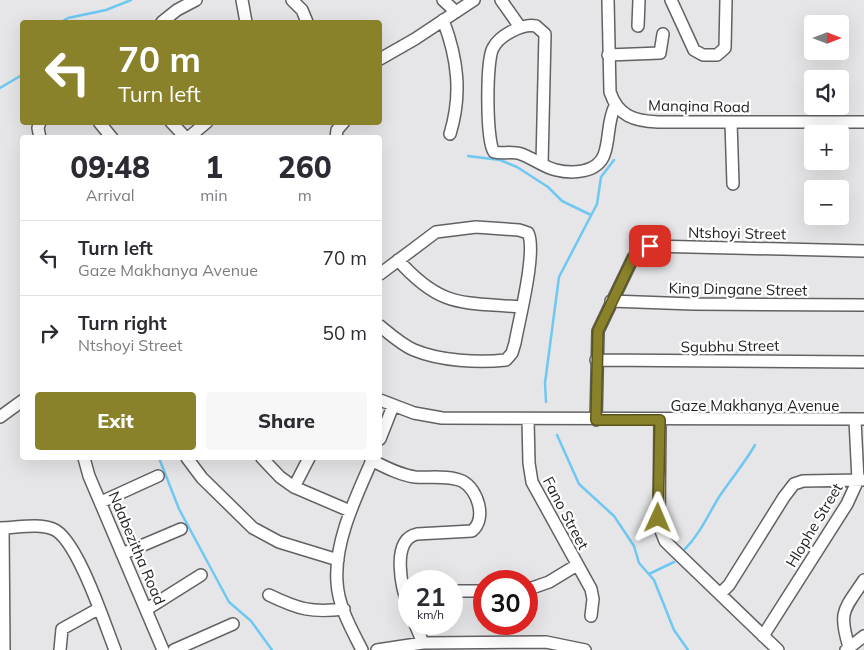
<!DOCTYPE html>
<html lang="en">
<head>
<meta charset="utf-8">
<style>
	:root { --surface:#fff; --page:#f7f7f7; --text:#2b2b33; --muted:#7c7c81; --line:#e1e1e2; --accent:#89822a }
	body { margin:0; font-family:Mulish,sans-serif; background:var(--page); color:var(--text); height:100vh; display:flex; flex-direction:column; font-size:19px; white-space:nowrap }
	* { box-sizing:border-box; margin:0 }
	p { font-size:16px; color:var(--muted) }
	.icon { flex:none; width:28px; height:28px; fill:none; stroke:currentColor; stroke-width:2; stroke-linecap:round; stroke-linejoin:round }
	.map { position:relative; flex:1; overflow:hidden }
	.side { position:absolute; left:20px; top:135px; width:362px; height:325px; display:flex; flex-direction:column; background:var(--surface); border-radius:5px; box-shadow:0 5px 20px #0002 }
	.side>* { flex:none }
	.guide { position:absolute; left:20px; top:20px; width:362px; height:105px; border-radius:5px; box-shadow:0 5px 20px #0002; background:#89822a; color:#fff; overflow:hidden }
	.needle { width:32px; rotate:90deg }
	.buttons { position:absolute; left:804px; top:15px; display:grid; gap:10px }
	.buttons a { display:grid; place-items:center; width:45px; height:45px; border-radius:5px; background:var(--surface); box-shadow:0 5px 20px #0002; font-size:25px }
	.speed { position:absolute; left:398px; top:570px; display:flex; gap:10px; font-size:25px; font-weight:700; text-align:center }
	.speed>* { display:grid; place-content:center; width:65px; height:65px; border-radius:50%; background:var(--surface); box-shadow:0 5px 20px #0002; line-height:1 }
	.speed small { font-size:12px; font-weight:400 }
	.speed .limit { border:8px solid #d22; background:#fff; color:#111 }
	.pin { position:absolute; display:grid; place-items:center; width:42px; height:42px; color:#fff; margin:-21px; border-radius:10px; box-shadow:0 2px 8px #0006 }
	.me { position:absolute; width:55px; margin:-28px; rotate:1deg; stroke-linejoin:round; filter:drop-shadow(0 0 4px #0008) }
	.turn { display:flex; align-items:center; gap:18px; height:105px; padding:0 15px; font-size:22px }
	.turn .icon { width:65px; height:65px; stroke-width:2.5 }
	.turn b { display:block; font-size:35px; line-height:42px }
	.eta { display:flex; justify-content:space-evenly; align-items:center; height:85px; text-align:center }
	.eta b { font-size:30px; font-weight:800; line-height:35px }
	.primary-button { display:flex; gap:10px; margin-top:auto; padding:10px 15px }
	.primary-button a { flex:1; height:58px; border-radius:5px; background:var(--accent); color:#fff; font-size:20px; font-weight:800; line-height:58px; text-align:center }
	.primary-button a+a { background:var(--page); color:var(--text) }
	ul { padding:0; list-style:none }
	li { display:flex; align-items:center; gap:15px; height:75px; padding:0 15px; border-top:1px solid var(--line) }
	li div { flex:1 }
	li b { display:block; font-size:19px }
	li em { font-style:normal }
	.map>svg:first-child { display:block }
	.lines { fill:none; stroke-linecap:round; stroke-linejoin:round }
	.stream { stroke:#6ec8f2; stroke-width:2.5 }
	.minor-casing { stroke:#626264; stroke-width:14 }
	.minor { stroke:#fff; stroke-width:11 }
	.route-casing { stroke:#59541b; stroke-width:12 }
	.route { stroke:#89822a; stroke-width:9 }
	.labels { text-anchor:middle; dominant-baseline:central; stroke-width:4.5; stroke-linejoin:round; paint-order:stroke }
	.street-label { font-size:15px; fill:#1f1f1f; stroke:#fff }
</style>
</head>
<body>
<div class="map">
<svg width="864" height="650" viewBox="0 0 864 650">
	<rect width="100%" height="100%" fill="#e6e6e8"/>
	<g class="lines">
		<!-- stream -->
		<path class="stream" d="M61,22L68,18L106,10L131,0
			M0,88L22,75
			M468,156L500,160L517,167L548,187L562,201L591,215
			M546,402L545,383L559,277L597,204L601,177L614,160
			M557,435L579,484L614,516L634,546L639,563L654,580L674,630L688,650
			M159,458L179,509L229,602L251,621L272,650
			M685,549C700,534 708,515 719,497C731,479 744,464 755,445
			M649,574L674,562"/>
		<!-- minor casing -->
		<g class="minor-casing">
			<path id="minor" d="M242,0L246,22
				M292,0L302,10L307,22
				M443,0L456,12
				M501,0L520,27
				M608,0L610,92C618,116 634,121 658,122H864
				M671,0L694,50L703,55H717L725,48L726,0
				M443,20C458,59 462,95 450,134
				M162,22L177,10L196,0
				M638,26L639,0
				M608,55L660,53L663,34
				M380,59L415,39L474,0
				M40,122L38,128L40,138
				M99,122L112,138
				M171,122L186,138
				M731,122L733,184
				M188,138L207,122
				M336,138L337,130L344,122
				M542,164L545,34L536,26C522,23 499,36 493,48C486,60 486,141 494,152C502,154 512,151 521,154C533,158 543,167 556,170C572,174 597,173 604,155C610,139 607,122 615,106
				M398,260C441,308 461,302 521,307
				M380,274L436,232L476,227L519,230L528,233C537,251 519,320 515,343L512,353L506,360C479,363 440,361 414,350C402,345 391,335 380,326
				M611,301L693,304L864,305
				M596,360L864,362
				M380,400L414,413L442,418L864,419
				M0,417L22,401
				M528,419L529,463L532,482L591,589L593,599L591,616
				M596,420L598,331L633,258L641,249L650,246L864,251
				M660,420L659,526L665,541L671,547L778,650
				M380,439L393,406
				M84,458L89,476L163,650
				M187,458L202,478L253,528L279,542L338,560
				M262,458L280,477L294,487L350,511
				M371,460C385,467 400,475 415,477C429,478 449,475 462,481C478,489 487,519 472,531L417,534C390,540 402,590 409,608
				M294,487L309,458
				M101,502L158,476
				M0,528C16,528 38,523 53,529C77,538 105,625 115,650
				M3,528L4,650
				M122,554L181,529
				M526,590L549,582L577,565
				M451,591H484
				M720,594L729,585L784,497L794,484L803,481L862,480
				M269,595C298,609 311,613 344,609
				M147,609L201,575
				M415,624L423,643
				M763,636L847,504L858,480L855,420
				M849,647C838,611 844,610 864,580
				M60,650L62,629L98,609
				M174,650L233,624
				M362,650C352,630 338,606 337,582C334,541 357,495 373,458
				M377,650L423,643L546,642L585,650
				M846,650L864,636"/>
		</g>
		<!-- minor -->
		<use href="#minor" class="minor"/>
	</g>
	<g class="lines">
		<!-- route casing -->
		<g class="route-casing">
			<path id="route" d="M650,246L641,249L633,258L598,331L596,420H660L658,518"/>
		</g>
		<!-- route -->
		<use href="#route" class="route"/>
	</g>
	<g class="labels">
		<!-- street labels -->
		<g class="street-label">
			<text transform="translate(699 106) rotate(1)">Manqina Road</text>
			<text transform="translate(737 233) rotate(1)">Ntshoyi Street</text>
			<text transform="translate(738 289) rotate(1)">King Dingane Street</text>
			<text transform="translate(730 346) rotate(-1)">Sgubhu Street</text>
			<text x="755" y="405">Gaze Makhanya Avenue</text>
			<text transform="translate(566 513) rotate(62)">Fano Street</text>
			<text transform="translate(814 525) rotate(-59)">Hlophe Street</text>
			<text transform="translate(137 548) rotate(67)">Ndabezitha Road</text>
		</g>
	</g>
</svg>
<div class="buttons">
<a><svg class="needle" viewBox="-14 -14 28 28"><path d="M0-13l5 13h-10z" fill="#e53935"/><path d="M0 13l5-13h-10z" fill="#7c7c81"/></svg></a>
<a><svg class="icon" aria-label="sound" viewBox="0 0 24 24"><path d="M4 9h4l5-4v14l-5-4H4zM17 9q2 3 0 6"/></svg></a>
<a>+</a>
<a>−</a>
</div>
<div class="speed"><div>21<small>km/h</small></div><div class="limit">30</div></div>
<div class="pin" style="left:650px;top:246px;background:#d93025"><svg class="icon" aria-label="arrive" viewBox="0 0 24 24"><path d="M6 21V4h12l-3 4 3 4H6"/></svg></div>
<svg class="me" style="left:658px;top:518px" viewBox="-20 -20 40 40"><path d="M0-17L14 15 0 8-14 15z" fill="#89822a" stroke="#fff" stroke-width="4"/></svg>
<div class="guide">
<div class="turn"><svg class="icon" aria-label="left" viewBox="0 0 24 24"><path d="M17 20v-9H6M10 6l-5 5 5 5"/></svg><div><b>70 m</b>Turn left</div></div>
</div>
<section class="side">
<div class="eta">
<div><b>09:48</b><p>Arrival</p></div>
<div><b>1</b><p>min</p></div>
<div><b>260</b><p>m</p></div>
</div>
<ul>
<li><svg class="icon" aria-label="left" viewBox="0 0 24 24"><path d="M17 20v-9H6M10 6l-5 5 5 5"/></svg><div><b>Turn left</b><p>Gaze Makhanya Avenue</p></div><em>70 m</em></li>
<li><svg class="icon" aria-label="right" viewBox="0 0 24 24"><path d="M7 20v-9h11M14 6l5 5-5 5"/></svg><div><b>Turn right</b><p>Ntshoyi Street</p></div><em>50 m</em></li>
</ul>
<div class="primary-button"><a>Exit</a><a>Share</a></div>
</section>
</div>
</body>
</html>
